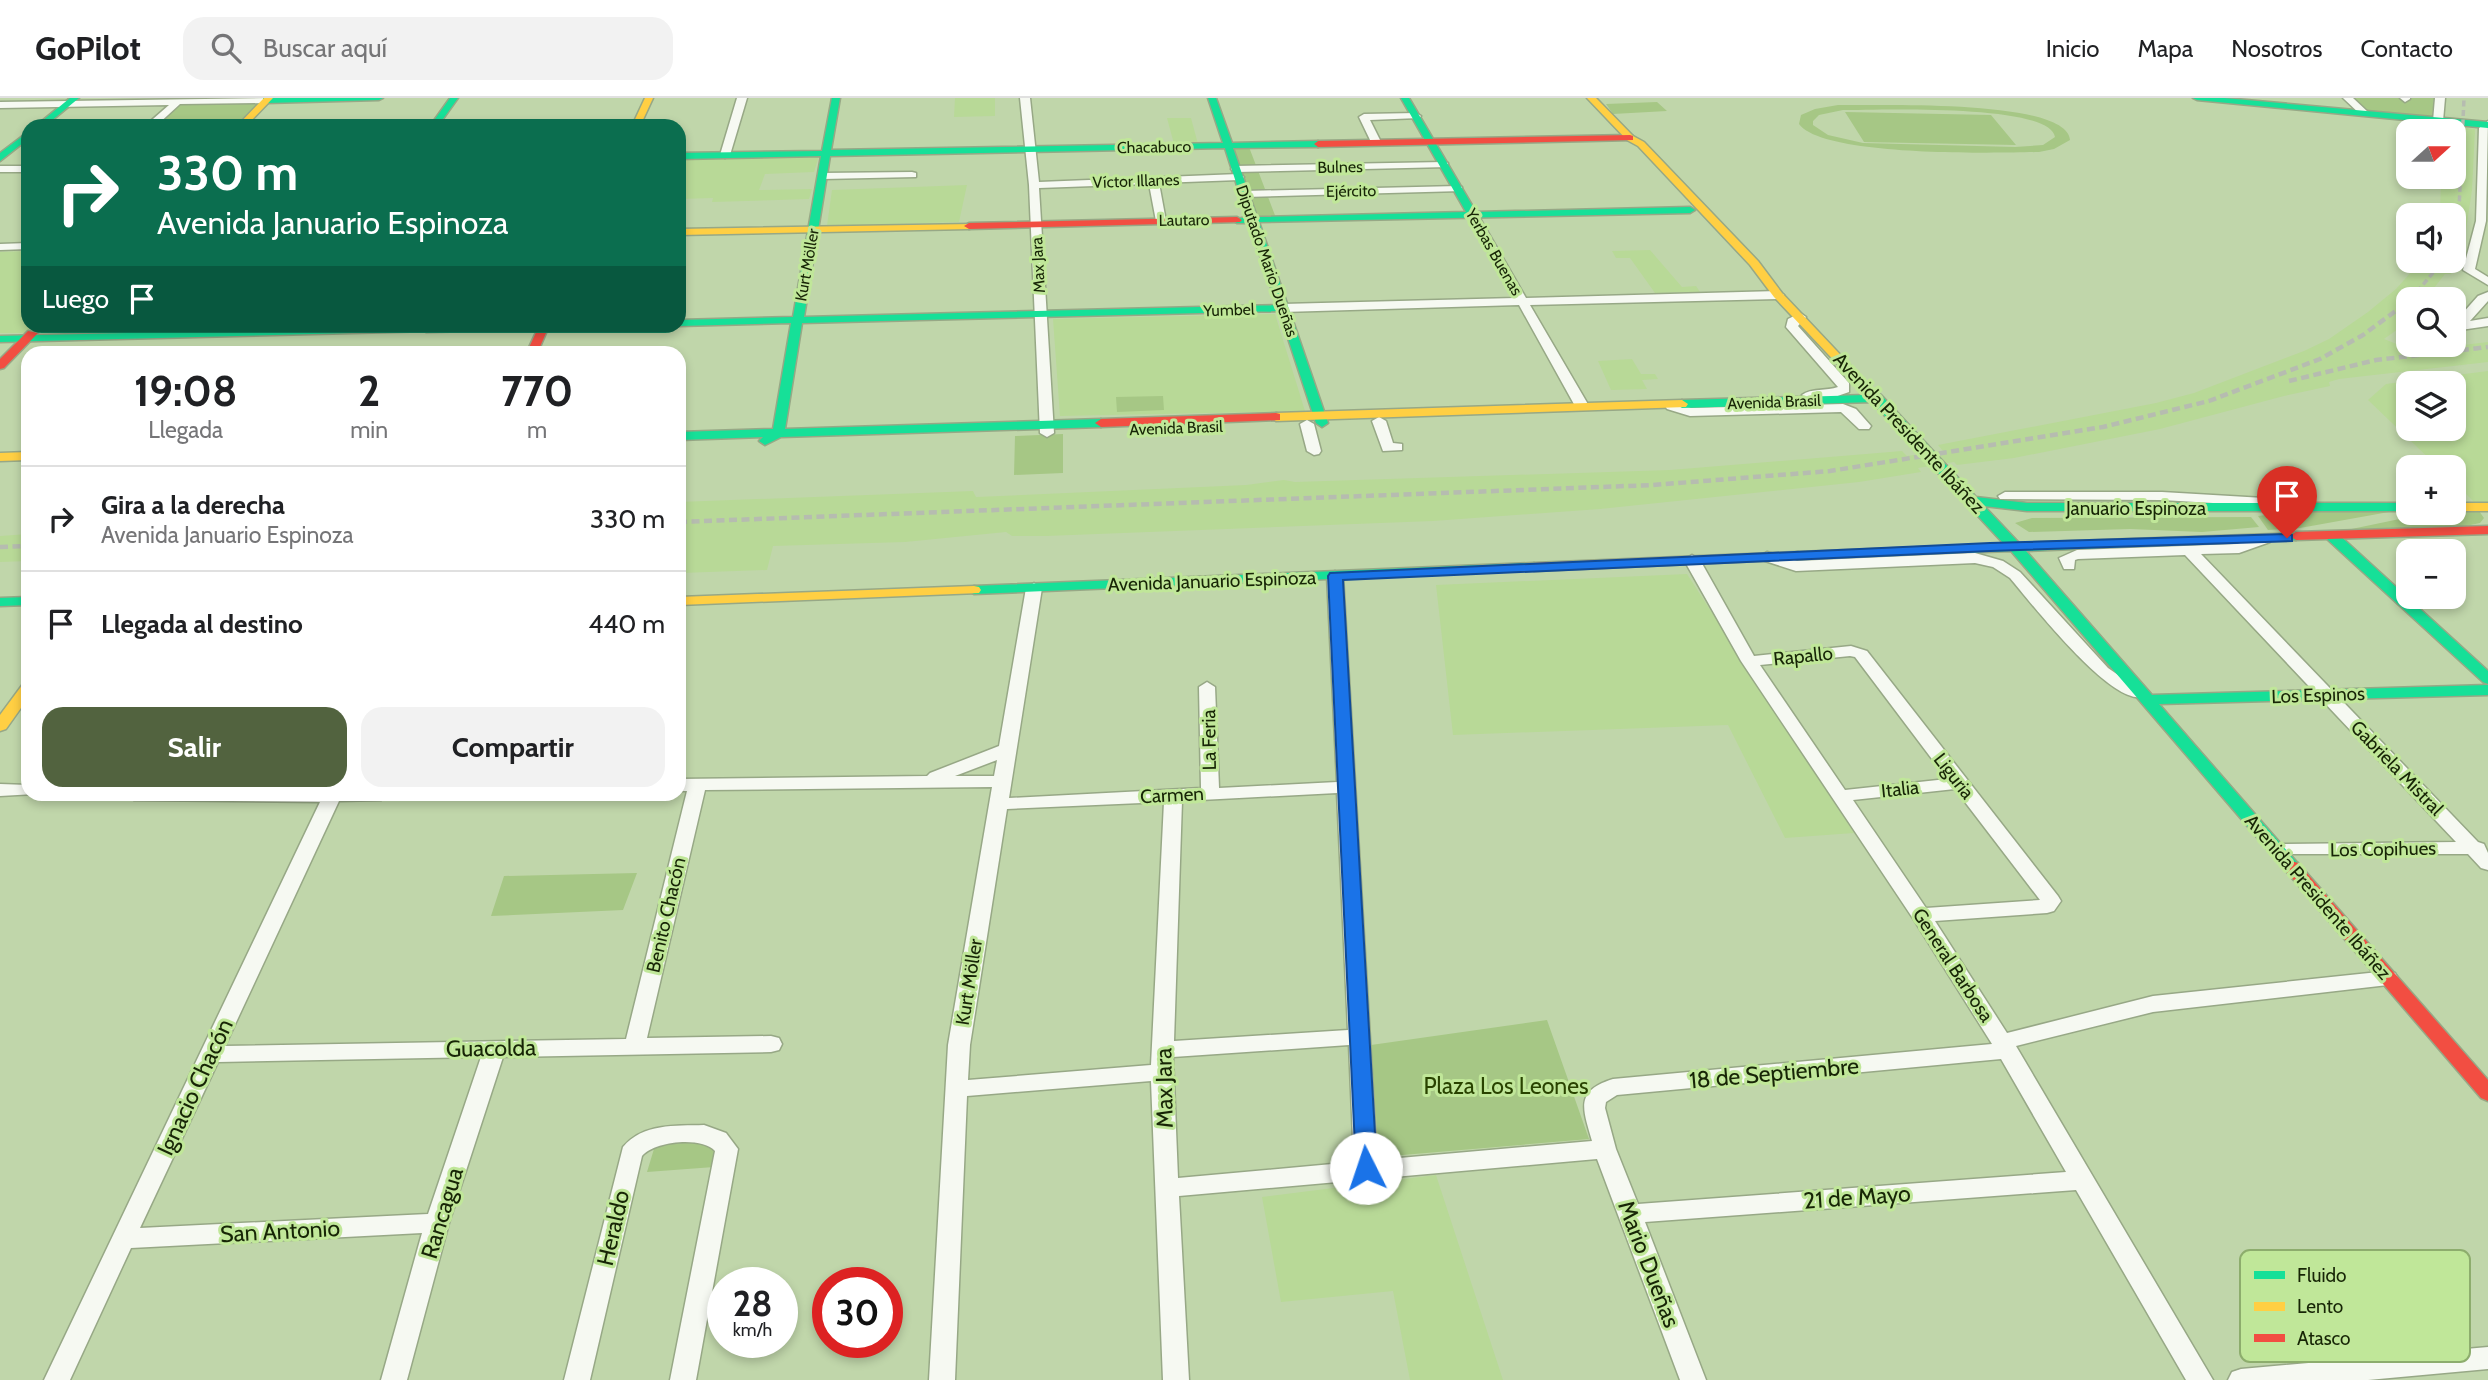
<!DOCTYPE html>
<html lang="es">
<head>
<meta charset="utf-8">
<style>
	:root { --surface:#fff; --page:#f2f2f2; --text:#202124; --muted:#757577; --line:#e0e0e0; --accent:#52633f }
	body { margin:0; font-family:Cabin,sans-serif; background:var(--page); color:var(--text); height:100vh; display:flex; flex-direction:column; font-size:26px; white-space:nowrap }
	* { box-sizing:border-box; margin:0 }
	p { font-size:23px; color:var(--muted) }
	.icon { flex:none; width:38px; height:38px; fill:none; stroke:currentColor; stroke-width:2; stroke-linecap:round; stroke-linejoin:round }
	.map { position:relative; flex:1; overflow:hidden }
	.drawer { position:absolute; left:21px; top:248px; width:665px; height:455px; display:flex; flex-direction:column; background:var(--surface); border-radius:21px; box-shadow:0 4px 10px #0003 }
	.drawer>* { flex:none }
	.hud { position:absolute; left:21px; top:21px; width:665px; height:214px; border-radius:21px; box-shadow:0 4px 10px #0003; background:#0b6e4f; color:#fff; overflow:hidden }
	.needle { width:46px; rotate:69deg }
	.fabs { position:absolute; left:2396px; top:21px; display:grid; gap:14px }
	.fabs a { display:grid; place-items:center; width:70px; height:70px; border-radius:14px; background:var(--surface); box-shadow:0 4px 10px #0003; font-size:35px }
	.speed { position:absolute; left:707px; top:1169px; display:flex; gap:14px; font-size:35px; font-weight:700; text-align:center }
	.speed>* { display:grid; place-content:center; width:91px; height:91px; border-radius:50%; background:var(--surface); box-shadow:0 4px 10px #0003; line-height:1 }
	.speed small { font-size:18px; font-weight:400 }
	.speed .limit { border:10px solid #d22; background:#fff; color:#111 }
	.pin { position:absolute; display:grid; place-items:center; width:60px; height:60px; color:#fff; margin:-72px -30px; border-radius:50% 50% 50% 0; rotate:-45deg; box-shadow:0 0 7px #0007 }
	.pin .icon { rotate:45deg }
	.me { position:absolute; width:77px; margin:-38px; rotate:356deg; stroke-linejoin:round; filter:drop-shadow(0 0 5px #0008) }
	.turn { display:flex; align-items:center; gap:24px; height:147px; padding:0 21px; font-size:32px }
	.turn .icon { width:91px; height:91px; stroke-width:2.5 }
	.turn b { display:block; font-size:49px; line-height:60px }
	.then { display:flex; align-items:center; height:66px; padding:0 21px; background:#0003; gap:14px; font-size:26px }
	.eta { display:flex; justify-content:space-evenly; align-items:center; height:119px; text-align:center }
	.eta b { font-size:42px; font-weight:800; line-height:49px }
	.primary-button { display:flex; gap:14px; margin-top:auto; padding:14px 21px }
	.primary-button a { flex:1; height:80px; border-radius:21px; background:var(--accent); color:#fff; font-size:28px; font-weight:800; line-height:80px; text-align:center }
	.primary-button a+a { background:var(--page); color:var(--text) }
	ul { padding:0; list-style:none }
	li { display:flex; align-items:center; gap:21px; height:105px; padding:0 21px; border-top:2px solid var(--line) }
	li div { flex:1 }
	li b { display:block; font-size:26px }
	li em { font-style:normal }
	header { display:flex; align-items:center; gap:42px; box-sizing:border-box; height:98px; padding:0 35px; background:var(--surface); border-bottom:2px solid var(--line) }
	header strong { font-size:33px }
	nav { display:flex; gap:38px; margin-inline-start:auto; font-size:24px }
	.search { width:490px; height:63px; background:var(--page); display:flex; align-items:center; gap:18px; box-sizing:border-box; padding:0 24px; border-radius:21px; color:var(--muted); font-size:26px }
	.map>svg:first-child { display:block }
	.built { fill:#b8d997; fill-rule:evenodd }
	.green { fill:#a6c785; fill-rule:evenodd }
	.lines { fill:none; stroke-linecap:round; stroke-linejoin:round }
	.street-casing { stroke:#97a886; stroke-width:3 }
	.fast-casing { stroke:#97a886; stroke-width:3 }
	.slow-casing { stroke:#97a886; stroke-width:3 }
	.jam-casing { stroke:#97a886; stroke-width:3 }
	.street { fill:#f6f9f2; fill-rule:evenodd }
	.fast { fill:#16e098; fill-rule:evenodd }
	.slow { fill:#ffcf43; fill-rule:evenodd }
	.jam { fill:#f24e42; fill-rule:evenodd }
	.rail-far1 { stroke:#b6bcb0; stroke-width:3.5; stroke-dasharray:6 3.5; stroke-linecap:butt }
	.rail { stroke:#b6bcb0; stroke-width:4.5; stroke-dasharray:8 4.5; stroke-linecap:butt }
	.route { fill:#1a73e8; stroke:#114b97; stroke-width:2 }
	.labels { text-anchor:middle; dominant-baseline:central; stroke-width:6; stroke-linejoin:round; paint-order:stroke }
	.far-street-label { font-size:16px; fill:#172506; stroke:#c0e799 }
	.street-label { font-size:19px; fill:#172506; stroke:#c0e799 }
	.near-street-label { font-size:23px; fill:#172506; stroke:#c0e799 }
	.near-park-label { font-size:23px; fill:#294300; stroke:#c0e799 }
	.key { fill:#c0e799; stroke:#8dad6d; stroke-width:2 }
	.key-label { font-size:19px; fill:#172506 }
</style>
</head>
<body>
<header>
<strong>GoPilot</strong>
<div class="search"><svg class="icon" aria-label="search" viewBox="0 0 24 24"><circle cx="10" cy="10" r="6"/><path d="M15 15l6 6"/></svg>Buscar aquí</div>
<nav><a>Inicio</a><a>Mapa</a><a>Nosotros</a><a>Contacto</a></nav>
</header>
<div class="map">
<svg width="2488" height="1282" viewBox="0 0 2488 1282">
	<rect width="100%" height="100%" fill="#c0d6aa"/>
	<!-- built -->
	<path class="built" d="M955,0H995V18L954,19Z
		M1167,20H1191L1198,46H1174Z
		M2443,27L2475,31L2472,92L2464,145L2451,176H2445L2434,190L2443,193L2436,201H2408V224L2384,241L2414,253L2488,244V264L2339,281L2329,284L2330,288L2284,298L2160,331L2014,360L1957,367L1954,364L1918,370L1921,374L1859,384L1600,411L1433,423L1046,438H1012L1006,434L905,444L773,448L767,472L681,475L683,471H679V404L973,393L976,399L1246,387L1284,382L1295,384L1670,372L1902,353L1907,358L1943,353L1938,347L2156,305L2194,295L2304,253L2329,241L2368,214L2396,191L2421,163H2454V117H2440L2441,79H2454V33H2443Z
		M819,58L814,74L765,76L759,92L812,91L809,101L712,104L713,100L679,101V62Z
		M967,87L959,124L827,128L832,92Z
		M1650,152L1682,189L1696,188L1700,194L1655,195L1630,160H1616L1612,153Z
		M28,153V228H33L26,235H0V154Z
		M1275,216L1305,313L1060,318L1053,221Z
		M1632,261L1641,276H1655L1658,281L1642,282L1647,291L1611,292L1598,263Z
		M2488,273V405H2475L2454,384V369H2438L2368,302L2386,286ZM2408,285H2454V331H2408Z
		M28,436V463L0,464V438Z
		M1687,476L1854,735L1785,740L1728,627L1453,637L1436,487Z
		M1436,1077L1503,1282H1410L1393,1193L1281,1204L1262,1099Z"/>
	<!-- green -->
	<path class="green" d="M185,0H263L235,28H154Z
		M2351,0H2434L2432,20L2365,14Z
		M1657,4L1667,13L1613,16L1606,6Z
		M1838,7C1873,8 2067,0 2070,42L2054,51L2039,54C1995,55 1823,59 1799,26L1801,17L1815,11ZM1843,12C1875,12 2050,5 2055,39L2043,47L2015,49L1863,45L1828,37L1813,27V23L1819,17Z
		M1845,14L1991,17L2016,47L1864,44Z
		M1231,49H1249L1276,120H1255Z
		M1163,298L1164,312L1117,314L1116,299Z
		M1063,336V375L1014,377L1015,338Z
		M2400,412L2300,430L2268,432L2258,418L2296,413Z
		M2479,413L2484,420L2480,425L2466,428L2342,433L2414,418Z
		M2251,419L2259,429L2202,434L2130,431L2029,434L2015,425L2032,420Z
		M637,775L623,812L491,818L504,778Z
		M1547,922L1589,1041L1379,1059L1371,947Z
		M657,1041H718L714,1069L647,1074Z"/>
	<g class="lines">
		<!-- street casing -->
		<g class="street-casing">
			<path id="street" d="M269,0L271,2L266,5L180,6L156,28H145L169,7L0,10V4Z
				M737,0H747L730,57L725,60L720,57Z
				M1020,0H1030L1039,84L1239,76L1244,79L1239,82L1159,85L1166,123L1161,126L1156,123L1149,86L1039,90L1054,335L1047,339L1040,335L1029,87Z
				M2343,0H2353L2369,15L2361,17Z
				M2400,0H2410V1L2405,4Z
				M2435,0H2445L2443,23L2438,26L2433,23Z
				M1416,15L1421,18L1419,20L1370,22L1381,44L1376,47L1371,44L1359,19L1364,16Z
				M2488,23L2486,123L2475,171L2488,179V187L2463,172L2476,123L2479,30Z
				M1444,64L1448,65V69L1236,74L1231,71L1236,68Z
				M0,68H28V74H0Z
				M912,74L916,75V79L823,81L818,78L823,75Z
				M1458,88L1462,89V93L1245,99L1240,96L1245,93Z
				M1469,115L1478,117L1526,200L1778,193L1784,197L1778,201L1530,207L1589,308L1582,312L1575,308L1519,207L1283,214L1277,210L1283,206L1515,200L1468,117Z
				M28,145V151L0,152V146Z
				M2488,194V203L2470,223L2488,220V228L2454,233V225L2478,198Z
				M1800,215L1806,219L1798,228L1849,285V294C1835,299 1815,307 1802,297C1811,290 1827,293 1838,289L1786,229L1788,221Z
				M1672,304L1691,310L1843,306L1856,311L1871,328L1869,331H1859L1841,314L1690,318L1667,311L1665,308Z
				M1379,319L1386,323L1393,345L1402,346V352L1383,353L1372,323Z
				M1307,322L1314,326L1321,353L1319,356L1314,357L1307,353L1300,326Z
				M2005,394H2162L2264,400L2271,404L2264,408L2162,402L2000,401L1998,398Z
				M2265,437L2272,441L2270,444L2239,455L2201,456L2478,744L2484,746L2488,755V772L2481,770L2468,756H2271L2269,752L2271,748L2278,746L2456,744L2185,457L2078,461L2075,462L2074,471H2064L2059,460L2077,452L2237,446Z
				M1767,454L1797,463L1975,455L2003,463L2020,474L2108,570L2144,595L2142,599C2110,606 2031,505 2010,480L1993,469L1975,465L1796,473L1762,462L1759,459Z
				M1692,457L1700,462L1754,558L1851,548L1867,553L2058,798L2061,803L2054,813L2047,815L1935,823L2007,935L2153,898L2388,873L2395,875L2398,880L2395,885L2388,887L2153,914L2016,948L2213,1282H2186L2076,1092L1645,1124L1706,1282H1680L1597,1061L1179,1098L1189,1282H1163L1151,983L967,998L955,1282H929L948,947L992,689L705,692L647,940L771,938L779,940L782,946L779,952L771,954L503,959L449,1125L407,1282H381L422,1135L131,1150L70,1282H44L320,704L134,702L125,696H390L381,702L339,703L225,948L626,941L687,693H679V681L927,678L930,675L999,648L1026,490L1034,485L1042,490L1009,700L1201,690L1199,589L1207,584L1215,589L1219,690L1337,684L1327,478L1335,473L1343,478L1377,1062L1592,1043C1583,1011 1574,993 1613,981L1992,946L1914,822L1741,563L1684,462ZM1850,558L1855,559L1947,681L1845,692L1760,567ZM997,662L994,678H955ZM1955,691L2040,802L1926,810L1853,702ZM1337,695L1348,932L1174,943L1182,703ZM1164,704L1151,967L968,982L970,947L1007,711ZM1349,947L1354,1064L1178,1080L1173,959ZM481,959L428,1116L140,1130L218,964ZM2001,961L2066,1074L1638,1106L1616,1051L1605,1010L1606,1004L1617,997Z
				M0,686L28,687V696H35L0,698Z
				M704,1027L726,1035L738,1051L696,1282H670L715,1053C702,1038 654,1043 642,1058L590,1282H564L623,1049C643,1025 675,1028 704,1027Z
				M2488,1249V1271L2368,1282H2228L2232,1274L2241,1271Z"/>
		</g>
		<!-- fast casing -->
		<g class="fast-casing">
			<path id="fast" d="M70,0H79L45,28H36Z
				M263,0H383L379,2L266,5L263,4Z
				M450,0H458L438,28H430Z
				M832,0H840L831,52L1223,45L1208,0H1216L1232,45L1318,43L1322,46L1318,49L1233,50L1257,119L1466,114L1401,0H1409L1476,114L1690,109L1695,112L1690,115L1259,124L1328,325L1322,329L1316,325L1279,213L802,225L785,331L1101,321L1107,325L1101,329L781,339L765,347L759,343L763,339L679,342V334L773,331L791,225L679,228H676H679V222L793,219L821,58L679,61V55L822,53ZM1225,50L1247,119L1232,122L1237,125H1249L1277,207L804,219L830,58Z
				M2193,0H2224L2488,24V30L2197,2Z
				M28,34V41L0,63V55Z
				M426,228L430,229V233L0,244V238Z
				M1864,285L1881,297L1976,399L2027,405H2408V413H2027L1984,408L2019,445L2301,435L2303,438L2296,442L2026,453L2152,597L2488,587V597L2159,606L2301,769L2292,775L2286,773L2011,453L1793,461L1791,458L1793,455L1798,454L2004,446L1872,304L1682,310L1676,306L1682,302L1866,297L1858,288Z
				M2333,435L2338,436L2488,573V586L2483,584L2328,442L2326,439Z
				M1534,465L1541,469L1539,472L974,496L967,492L974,488Z
				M28,499V507L0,508V500Z"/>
		</g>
		<!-- slow casing -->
		<g class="slow-casing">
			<path id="slow" d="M264,0H273L246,28H237Z
				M645,0H653L640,28H632Z
				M1587,0H1596L1633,38L1644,44L1758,163L1782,195L1868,286V290H1860L1774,199L1750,167L1638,48L1627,42Z
				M972,126V130L969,131L679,137V131Z
				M435,228H572L567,231L426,234L420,231Z
				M1682,302L1688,306L1686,309L1276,323L1270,319L1276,315Z
				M28,354V362L0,363V355Z
				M2454,405H2488V413H2454Z
				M974,488L979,489L981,492L979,495L679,507V499Z
				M28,584V600L6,631L0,633V617L23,586Z"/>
		</g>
		<!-- jam casing -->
		<g class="jam-casing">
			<path id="jam" d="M1630,37L1633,38V42L1318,49L1314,46L1318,43Z
				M1237,119L1242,122L1240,124L969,131L964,128L969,125Z
				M539,228H549L537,256H526Z
				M28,233L38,235L4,270L0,271V261Z
				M1276,315L1280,316V322L1101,329L1095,325L1101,321Z
				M2488,428V436L2296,442L2289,438L2296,434Z
				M1798,454L1805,458L1803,461L1534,473L1527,469L1534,465Z
				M2292,763L2298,765L2488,982V1003L2481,1000L2286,773L2283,769Z"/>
		</g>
		<!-- street -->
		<use href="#street" class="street"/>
		<!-- fast -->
		<use href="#fast" class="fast"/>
		<!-- slow -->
		<use href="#slow" class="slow"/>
		<!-- jam -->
		<use href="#jam" class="jam"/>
		<!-- rail-far1 -->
		<path class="rail-far1" d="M2454,141L2459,112L2464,0
			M2411,201L2443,163
			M2399,211L2408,204"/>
		<!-- rail -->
		<path class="rail" d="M2289,283L2376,262L2488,249
			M679,424L1653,387L1830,373L2103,329L2209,303L2320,261L2363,237L2401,209
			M0,449L28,448"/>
	</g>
	<!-- route -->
	<path class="route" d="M2287,436L2292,437V443L1990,453L1343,482L1377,1070L1374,1076L1366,1079L1359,1076L1356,1070L1328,478L1330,475L1990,445Z"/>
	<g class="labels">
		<!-- far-street labels -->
		<g class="far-street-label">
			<text transform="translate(1154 49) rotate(-1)">Chacabuco</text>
			<text transform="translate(1340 69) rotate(-1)">Bulnes</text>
			<text transform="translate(1136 83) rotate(-2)">Víctor Illanes</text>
			<text transform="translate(1351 93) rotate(-1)">Ejército</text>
			<text transform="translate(1184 122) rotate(-1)">Lautaro</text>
			<text transform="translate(1494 154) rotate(60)">Yerbas Buenas</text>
			<text transform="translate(1267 163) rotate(71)">Diputado Mario Dueñas</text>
			<text transform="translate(807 167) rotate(-80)">Kurt Möller</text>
			<text transform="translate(1038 167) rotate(-93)">Max Jara</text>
			<text transform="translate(1229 212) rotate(-2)">Yumbel</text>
			<text transform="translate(1774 304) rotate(-2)">Avenida Brasil</text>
			<text transform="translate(1176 330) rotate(-2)">Avenida Brasil</text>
		</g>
		<!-- street labels -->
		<g class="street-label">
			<text transform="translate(1909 335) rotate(47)">Avenida Presidente Ibáñez</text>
			<text x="2136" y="410">Januario Espinoza</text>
			<text transform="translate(1212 483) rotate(-2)">Avenida Januario Espinoza</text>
			<text transform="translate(1803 558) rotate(-6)">Rapallo</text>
			<text transform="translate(2318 597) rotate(-2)">Los Espinos</text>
			<text transform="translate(1209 642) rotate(-91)">La Feria</text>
			<text transform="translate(2397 670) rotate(46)">Gabriela Mistral</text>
			<text transform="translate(1954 678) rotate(52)">Liguria</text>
			<text transform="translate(1900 691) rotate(-6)">Italia</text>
			<text transform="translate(1172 697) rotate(-3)">Carmen</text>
			<text transform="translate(2383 751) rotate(-1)">Los Copihues</text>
			<text transform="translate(2318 799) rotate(49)">Avenida Presidente Ibáñez</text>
			<text transform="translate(666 817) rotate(-77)">Benito Chacón</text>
			<text transform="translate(1953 867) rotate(57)">General Barbosa</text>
			<text transform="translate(969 884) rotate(-81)">Kurt Möller</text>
		</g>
		<!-- near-street labels -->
		<g class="near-street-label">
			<text transform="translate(491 950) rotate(-1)">Guacolda</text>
			<text transform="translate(1774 975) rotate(-5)">18 de Septiembre</text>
			<text transform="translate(195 989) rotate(-65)">Ignacio Chacón</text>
			<text transform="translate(1164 990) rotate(-91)">Max Jara</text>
			<text transform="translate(1857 1099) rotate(-4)">21 de Mayo</text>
			<text transform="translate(442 1115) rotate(-73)">Rancagua</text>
			<text transform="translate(613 1130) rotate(-77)">Heraldo</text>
			<text transform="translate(280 1133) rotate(-3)">San Antonio</text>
			<text transform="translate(1649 1166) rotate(69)">Mario Dueñas</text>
		</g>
		<!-- near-park labels -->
		<g class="near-park-label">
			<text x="1506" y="988">Plaza Los Leones</text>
		</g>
	</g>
	<!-- legend -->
	<rect x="2240" y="1152" width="230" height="112" rx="10" class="key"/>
	<rect x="2254" y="1173" width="31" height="8" fill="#16e098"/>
	<rect x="2254" y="1204" width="31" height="9" fill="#ffcf43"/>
	<rect x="2254" y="1236" width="31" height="8" fill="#f24e42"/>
	<g class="key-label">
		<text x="2297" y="1184">Fluido</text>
		<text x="2297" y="1215">Lento</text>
		<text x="2297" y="1247">Atasco</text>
	</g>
</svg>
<div class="fabs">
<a><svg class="needle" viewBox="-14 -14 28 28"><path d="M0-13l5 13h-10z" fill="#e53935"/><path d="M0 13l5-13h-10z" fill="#757577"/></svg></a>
<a><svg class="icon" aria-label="sound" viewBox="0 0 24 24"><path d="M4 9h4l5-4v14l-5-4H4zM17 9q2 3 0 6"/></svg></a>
<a><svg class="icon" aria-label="search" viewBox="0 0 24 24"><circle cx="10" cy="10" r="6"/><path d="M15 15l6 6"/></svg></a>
<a><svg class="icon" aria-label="layers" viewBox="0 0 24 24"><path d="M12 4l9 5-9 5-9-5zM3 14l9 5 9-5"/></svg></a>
<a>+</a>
<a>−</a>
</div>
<div class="speed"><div>28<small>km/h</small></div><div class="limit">30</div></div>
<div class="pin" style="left:2287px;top:440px;background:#d93025"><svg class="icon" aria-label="arrive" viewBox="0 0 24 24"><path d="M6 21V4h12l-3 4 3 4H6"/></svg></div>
<svg class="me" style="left:1366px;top:1070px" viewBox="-20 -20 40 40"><circle r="19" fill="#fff"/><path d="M0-13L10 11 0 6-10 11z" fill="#1a73e8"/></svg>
<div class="hud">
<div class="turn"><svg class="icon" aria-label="right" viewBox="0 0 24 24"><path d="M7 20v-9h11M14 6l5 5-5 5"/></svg><div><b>330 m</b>Avenida Januario Espinoza</div></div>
<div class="then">Luego<svg class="icon" aria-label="arrive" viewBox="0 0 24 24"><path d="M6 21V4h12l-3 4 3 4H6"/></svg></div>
</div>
<section class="drawer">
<div class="eta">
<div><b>19:08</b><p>Llegada</p></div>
<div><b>2</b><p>min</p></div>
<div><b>770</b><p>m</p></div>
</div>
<ul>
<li><svg class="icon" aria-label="right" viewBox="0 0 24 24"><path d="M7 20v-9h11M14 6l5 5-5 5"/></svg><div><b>Gira a la derecha</b><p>Avenida Januario Espinoza</p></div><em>330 m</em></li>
<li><svg class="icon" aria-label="arrive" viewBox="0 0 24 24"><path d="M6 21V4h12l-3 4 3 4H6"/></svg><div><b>Llegada al destino</b></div><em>440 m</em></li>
</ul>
<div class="primary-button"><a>Salir</a><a>Compartir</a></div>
</section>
</div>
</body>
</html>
